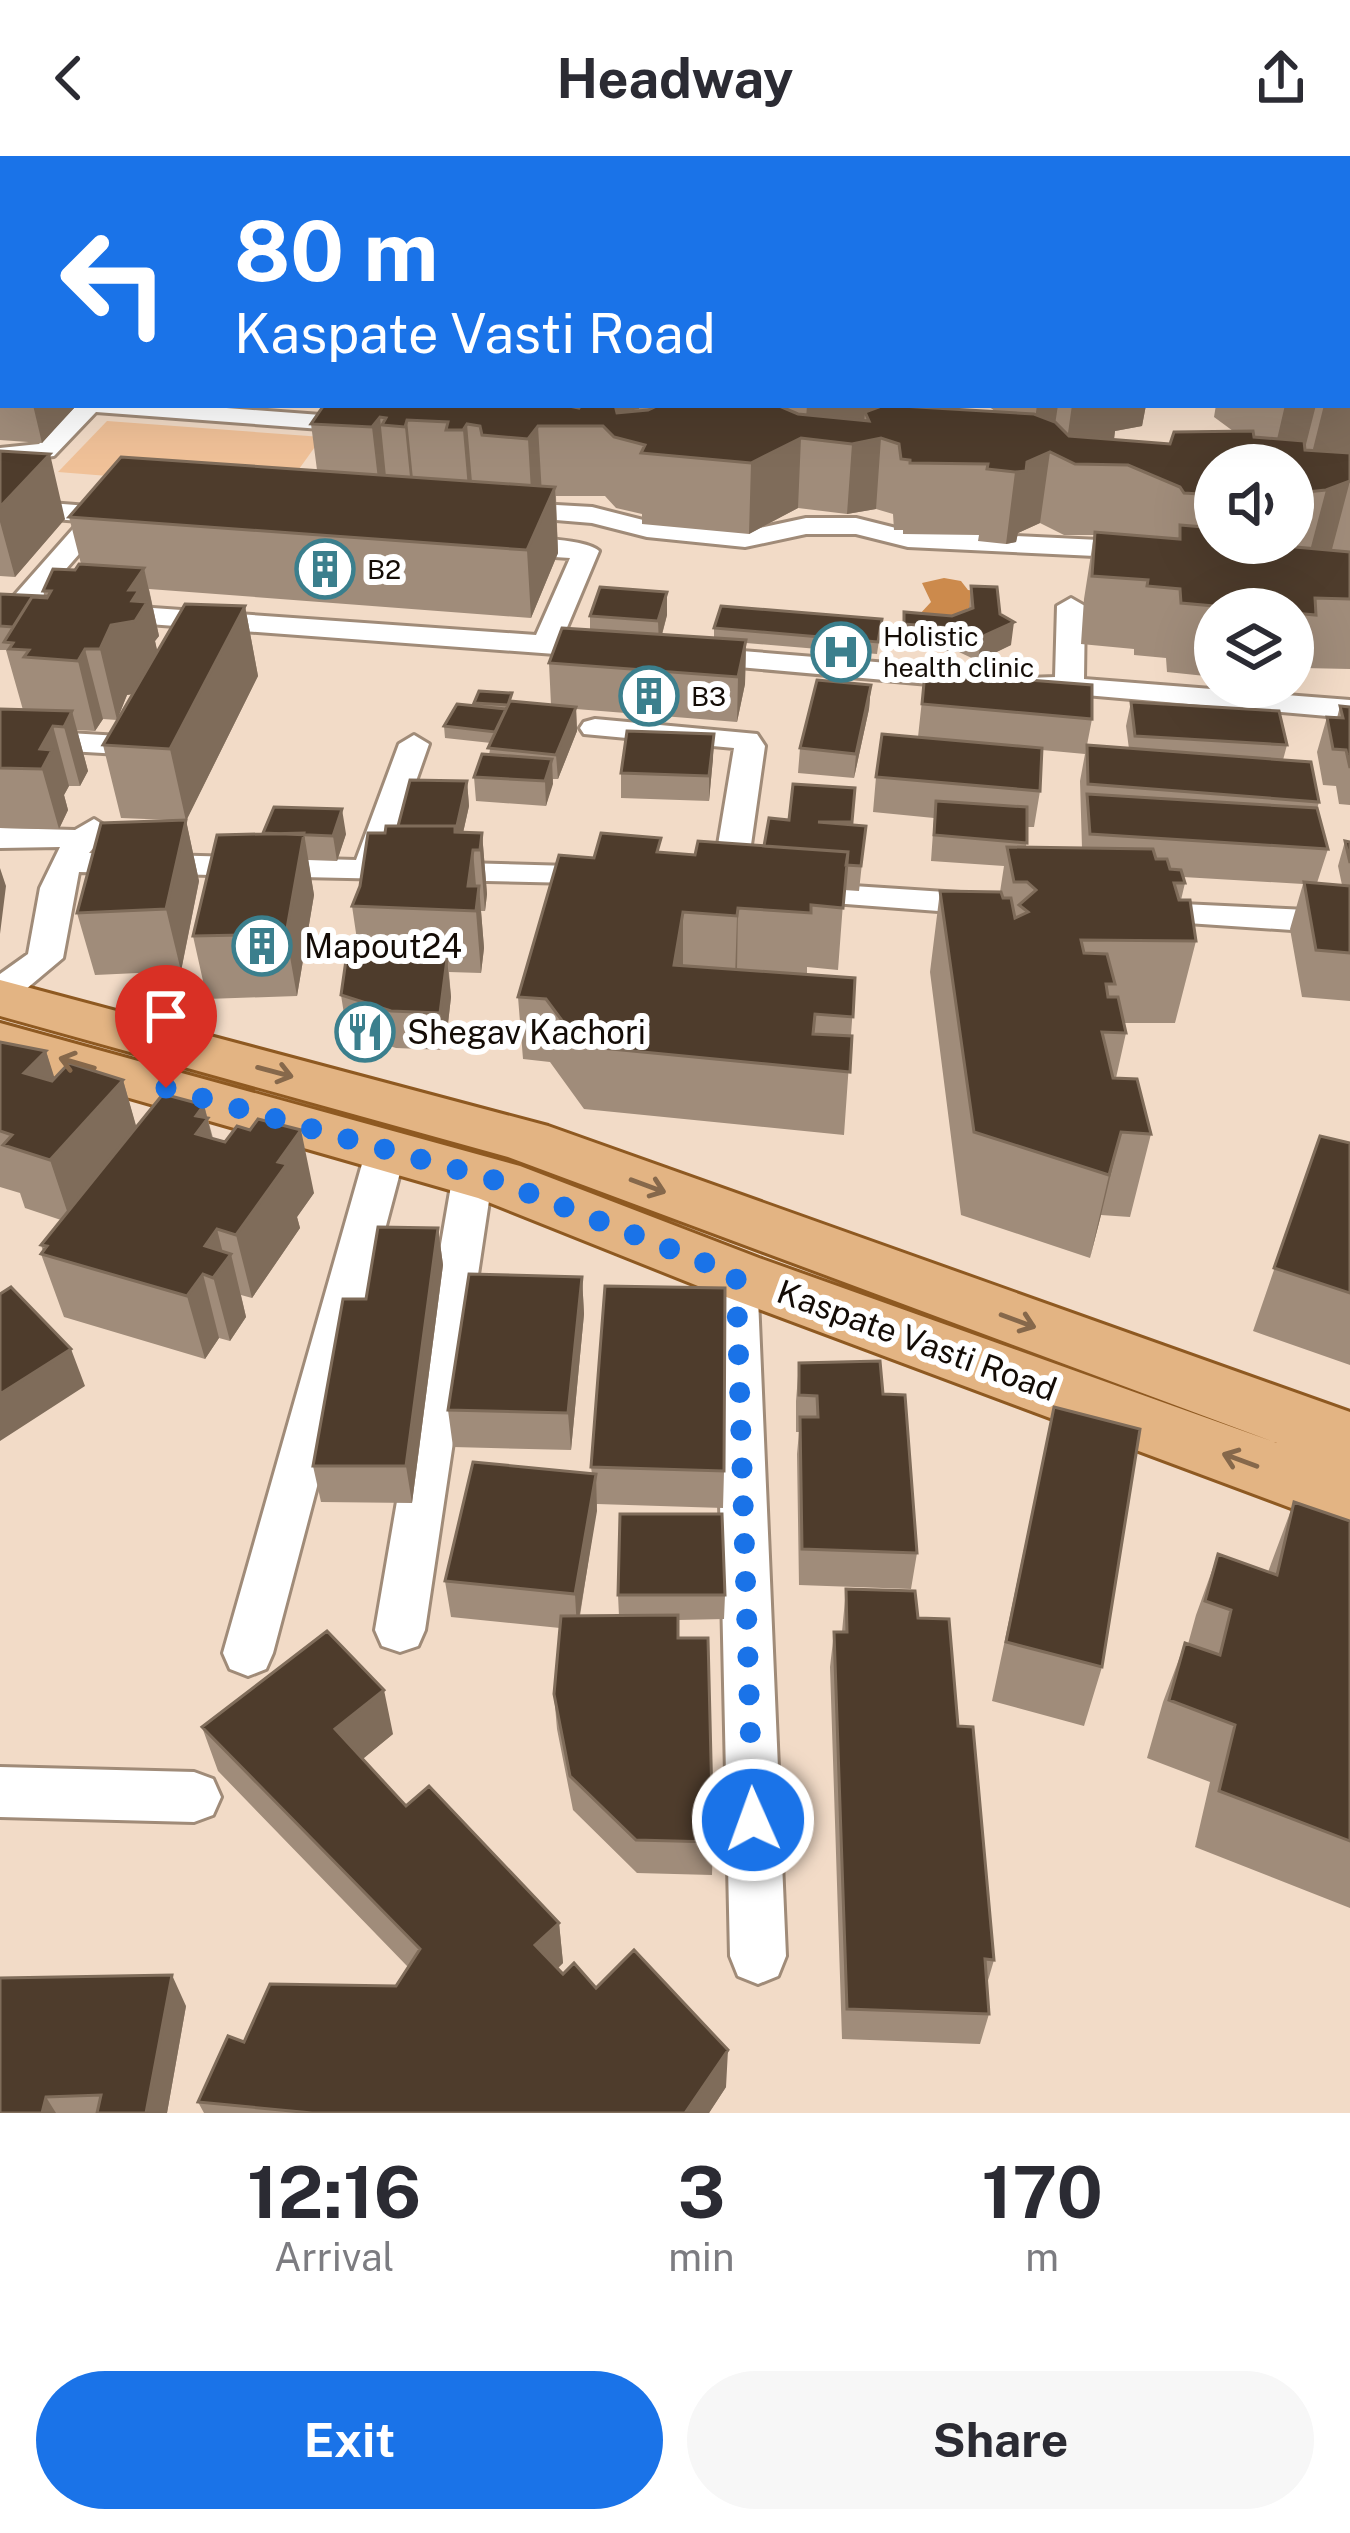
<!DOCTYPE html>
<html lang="en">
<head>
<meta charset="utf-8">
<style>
	:root { --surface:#fff; --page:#f7f7f7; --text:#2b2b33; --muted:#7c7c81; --accent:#1a73e8 }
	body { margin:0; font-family:"Public Sans",sans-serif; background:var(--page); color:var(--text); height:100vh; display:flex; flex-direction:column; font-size:45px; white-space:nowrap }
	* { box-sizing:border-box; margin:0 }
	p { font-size:39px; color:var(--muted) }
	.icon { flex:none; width:66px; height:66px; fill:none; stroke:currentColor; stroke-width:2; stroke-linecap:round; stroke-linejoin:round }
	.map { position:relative; height:1957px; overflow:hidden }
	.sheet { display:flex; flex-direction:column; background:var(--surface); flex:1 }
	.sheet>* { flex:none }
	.hud { position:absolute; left:0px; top:0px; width:1350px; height:252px; box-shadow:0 12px 48px #0002; background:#1a73e8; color:#fff; overflow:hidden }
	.controls { position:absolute; left:1194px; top:288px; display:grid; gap:24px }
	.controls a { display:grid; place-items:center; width:120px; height:120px; border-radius:50%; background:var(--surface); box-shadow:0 12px 48px #0002; font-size:60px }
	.pin { position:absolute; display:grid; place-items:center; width:102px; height:102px; color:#fff; margin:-123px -51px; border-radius:50% 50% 50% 0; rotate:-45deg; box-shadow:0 0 12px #0007 }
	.pin .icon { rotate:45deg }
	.me { position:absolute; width:132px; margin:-66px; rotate:358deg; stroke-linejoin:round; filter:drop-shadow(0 0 9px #0008) }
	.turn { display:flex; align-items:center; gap:42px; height:252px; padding:0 36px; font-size:54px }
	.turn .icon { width:156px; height:156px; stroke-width:2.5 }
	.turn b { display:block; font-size:84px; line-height:102px }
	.eta { display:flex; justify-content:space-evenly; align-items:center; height:204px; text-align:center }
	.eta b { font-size:72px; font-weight:700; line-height:84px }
	.cta { display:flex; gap:24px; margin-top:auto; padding:24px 36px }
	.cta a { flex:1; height:138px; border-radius:72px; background:var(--accent); color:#fff; font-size:48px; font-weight:700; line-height:138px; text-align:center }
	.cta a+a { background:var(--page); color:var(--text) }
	header { display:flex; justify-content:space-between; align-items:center; height:156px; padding:0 36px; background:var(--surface); font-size:54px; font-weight:700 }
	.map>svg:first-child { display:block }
	.green { fill:#f0c198 }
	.water { fill:#cc8a4c }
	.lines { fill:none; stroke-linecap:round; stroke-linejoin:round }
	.street-casing { stroke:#a08b78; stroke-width:6 }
	.primary-casing { stroke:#8e5921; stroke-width:6 }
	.street { fill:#fff; fill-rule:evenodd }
	.primary { fill:#e3b483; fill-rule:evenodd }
	.wall { fill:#a08c7a; fill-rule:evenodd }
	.shaded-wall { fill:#7f6c5a }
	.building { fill:#4e3c2c; stroke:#7f6c5a; stroke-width:3 }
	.oneway { stroke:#86684b }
	.route { stroke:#1a73e8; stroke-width:21; stroke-dasharray:0 37.8 }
	.labels { text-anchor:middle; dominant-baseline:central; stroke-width:12; stroke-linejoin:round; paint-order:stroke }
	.far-poi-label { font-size:27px; fill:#140c06; stroke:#fff; text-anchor:start }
	.poi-label { font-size:33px; fill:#140c06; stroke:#fff; text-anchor:start }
	.street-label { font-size:33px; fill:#140c06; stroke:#fff }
</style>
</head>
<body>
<header><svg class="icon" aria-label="back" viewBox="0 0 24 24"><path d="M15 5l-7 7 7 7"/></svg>Headway<svg class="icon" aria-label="share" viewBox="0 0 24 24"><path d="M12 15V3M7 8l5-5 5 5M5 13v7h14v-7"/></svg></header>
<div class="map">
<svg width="1350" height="1957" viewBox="0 0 1350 1957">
	<rect width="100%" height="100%" fill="#f2dbc7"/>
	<!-- green -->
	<path class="green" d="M107,265L322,281L284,334L58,316Z"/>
	<!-- water -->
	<path class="water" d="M944,422L961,425L968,434L985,436L982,452H968L960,463L918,460L931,446L922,427Z"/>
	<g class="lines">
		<!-- street casing -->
		<g class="street-casing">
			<path id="street" d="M0,0H13L0,9Z
				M731,0H749L730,3Z
				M77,249H187L361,262L373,269L361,276L96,256L54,300L0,306V292L39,288Z
				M0,343L126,353L139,361L126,369L106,367L39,444L536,479L570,402L508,398L495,390C509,378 585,382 599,395L563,481L609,484L623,493L609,502L0,457V441L12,442L80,365L0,359Z
				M504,346L592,351L647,365L745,375L806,362H856L908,375L1120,385L1157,403L1144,411L1116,401L908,391L856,378H806L745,391L647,381L592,367L495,359L491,354L495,349Z
				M1071,442L1085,450L1084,523L1350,544V562L1028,534L1023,528L1028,522L1055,521L1057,450Z
				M692,491L974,514L989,523L974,532L682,506L678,500L682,494Z
				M595,563L757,578L765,590L746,724L741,731L713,733L696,723L701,716L714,713L734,592L584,578L580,572L584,566Z
				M0,573L120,580L135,589L120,598L0,591Z
				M414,579L429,588L388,705L606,711L618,714L623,721L618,728L79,716L63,802L13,844L0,847V818L28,798L40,732L60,691L0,692V672L75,674L94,663L110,673L89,697L356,704L399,588Z
				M792,726L991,739L1003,742L1008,749L1003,756L991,759L780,743L775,736L780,729Z
				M1140,746L1350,756V778L1128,763L1123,756L1128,749Z
				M386,980L400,984L406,994L273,1497L266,1513L248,1520L230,1513L223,1497L366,994L372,984Z
				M473,1004L487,1008L493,1018L425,1474L418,1490L400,1496L382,1490L375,1474L453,1018L459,1008Z
				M736,1103L751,1108L757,1119L786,1800L778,1820L758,1828L738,1820L730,1800L715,1119L721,1108Z
				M0,1611L194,1616L213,1623L221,1641L213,1659L194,1666L0,1661Z"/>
		</g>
		<!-- primary casing -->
		<g class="primary-casing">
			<path id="primary" d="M0,824L548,970L1350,1256V1374L713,1136L478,1042L0,905V867L520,1010L759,1102L1277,1287L508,1001L0,860Z"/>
		</g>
		<!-- street -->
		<use href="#street" class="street"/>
		<!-- primary -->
		<use href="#primary" class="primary"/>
	</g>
	<!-- wall -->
	<path class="wall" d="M661,0H703L702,3H661Z
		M1186,0H1244L1243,2Z
		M0,147L3,148V179H0Z
		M0,180H3V249H75L42,287L0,284Z
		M1350,187V513L1303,512L1298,529L1293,528V453H1215V521L1167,516L1166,502L1134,499V493L1081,488L1084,443L1094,379H1064L1040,367L1018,377L1016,386L1006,388L978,385L979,379L903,378V374H894L893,358L876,353L847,358L798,352L749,378L642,368V358L616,352L605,340H556L558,397L531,462L149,433L159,480L155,485L157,495L245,450L258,520L186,665L199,725L181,815L95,819L77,757L171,664L121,662L103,589L133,538L127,539L117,564L103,563L95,575L77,574L88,615L80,630H69L64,639L68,654L59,673L0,672V553L23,554L6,494H0V438L44,440L45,441L43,435L81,408L69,361L317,314L311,268L324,249L579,252L581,249H922V251L996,256L987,249H1146L1142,270L1115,275L1114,283L1170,288L1233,275L1214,261L1216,249H1347ZM1215,309H1293V387H1215Z
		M0,295L65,363L15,421L0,420Z
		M971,430L1000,458L1011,489L978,505L959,496L902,492L904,456L952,460L969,453Z
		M667,436V459L662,479L714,482V472L882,463L877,498L746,487L745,528L737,566L576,553L577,575L558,623H553L546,650L476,645L474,621L489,599L491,587L445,582L444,570L475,550L474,547L513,545L551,549L549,507L590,474V460Z
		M925,516L1092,563L1087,589L1129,593L1126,570L1131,546L1287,589L1283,604L1319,646L1317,653L1328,693L1317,727L1342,729L1338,710L1345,685L1350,686V845L1302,841L1290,773L1303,728L1183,721L1185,727L1181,744L1196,785L1175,867H1124L1126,877L1116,922L1151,978L1130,1061L1101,1059L1090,1102L961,1059L930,816L940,735L1000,736L1004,710L931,705L934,662L873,656L876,621L918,581ZM1042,594L1085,598L1080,625L1082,692H1026L1027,671H1034L1040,635Z
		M871,529L869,553L854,622L798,617L800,592Z
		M1340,550L1350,551V649L1339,648L1336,630L1323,629L1317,596L1327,561L1337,562Z
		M713,602L709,645L621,642V617Z
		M467,625L469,650L463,677H482L487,738L485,755H481L484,792L481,817L449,816L451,841L445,894L396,892L347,877L341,839L360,804L352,750L385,677Z
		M855,632L852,669L866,670L859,735L844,734L838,814L807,811V819L855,822L844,979L584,953L550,906L523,903L518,841L594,702L661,696L695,699L764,690L789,664Z
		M264,678H346L337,705L308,704L314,739L297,840L207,843L193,780Z
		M0,886L46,895L54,923L123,924L136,971L204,949L213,982L314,1037L297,1061L300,1072L252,1142L241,1139L246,1161L230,1185L219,1182L205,1203L64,1161L41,1098L43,1095L41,1089L61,1064L25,1052L20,1037L0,1031Z
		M1320,980L1350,987V1209L1253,1175Z
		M438,1072L443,1109L412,1347L321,1346L313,1310L366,1143Z
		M582,1121L584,1158L571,1294L453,1291L448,1254Z
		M799,1207L883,1238L917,1397L911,1433L799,1429L797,1298L799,1276H796V1245Z
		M1054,1251L1102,1511L1084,1570L992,1545Z
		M591,1311L724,1315L723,1352L597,1348L580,1460H619L618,1439H725L724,1463L678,1464V1482L713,1686L712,1719L637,1717L573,1654L557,1573L554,1538L560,1472L451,1461L445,1425L592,1318Z
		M1294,1346L1350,1365V1752L1195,1691L1210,1626L1147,1602L1163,1546L1185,1487L1188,1488L1196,1459L1218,1398L1268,1416Z
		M846,1433L918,1462L958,1570L994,1804L987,1828L989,1858L980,1888L842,1883L830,1511L834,1476H842Z
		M202,1571L393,1578L362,1603L406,1650L559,1767L563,1807L557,1813L563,1818L596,1832L726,1931L709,1957H204L198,1946L244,1886L396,1830L408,1811L218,1615Z
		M186,1850L167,1957H0Z"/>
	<!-- shaded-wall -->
	<path class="shaded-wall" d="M1350,198V299L1310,305L1324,249H1347V210Z
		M33,249H75L76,250L42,287Z
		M611,249H639V253L611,258Z
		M807,249H922L921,259L865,256L864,268L805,277Z
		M1037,249H1058L1053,282L1032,285Z
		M1072,249H1146L1142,270L1115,275L1114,283L1066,291Z
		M1285,249H1316L1303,300L1272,305Z
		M380,261L387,331L380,341L372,271Z
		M407,264L414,333L412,341L405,271Z
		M467,268L473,338L469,344L463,274Z
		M538,270L542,339L532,353L528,283Z
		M801,282L798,352L749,378L751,307Z
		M881,282L876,353L847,358L852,288Z
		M1050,296L1040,367L1018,377L1016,386L1006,388L1015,316L1027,306Z
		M50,298L65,363L15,421L0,366V351Z
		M1350,325L1331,397L1307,406L1326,334Z
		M555,331L558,397L531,462L527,394Z
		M144,412L159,480L155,485L162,515L150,535L127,539L117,564L100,493L111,469L129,434Z
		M667,436V459L659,489L658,465Z
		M245,450L258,520L186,665L170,593Z
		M1014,466L1011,489L978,505L981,481Z
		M746,484L745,528L737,566L738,521Z
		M85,493L103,563L95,575L78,505Z
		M871,529L869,553L854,622L856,598Z
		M576,551L577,575L558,623L556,599Z
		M72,555L88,615L80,630L64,571Z
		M53,570L69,630L64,639L68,654L59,673L42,613L40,593Z
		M714,578L713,602L709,645V620Z
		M552,603L553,628L546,650L545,625Z
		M467,625L469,650L458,699L456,674Z
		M342,653L346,678L337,705L333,680Z
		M186,664L199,725L181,815L166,753Z
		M304,677L314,739L297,840L286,778Z
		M482,677L487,738L485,755L480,694Z
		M473,694L477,742L479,730L484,792L481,817L476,755L468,730Z
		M0,712L6,730L0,778Z
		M738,752L737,814L735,822L737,760Z
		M683,756V818L674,809Z
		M447,803L451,841L445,894L440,857Z
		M46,895L66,958L24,917Z
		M123,924L141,987L71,1067L50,1004Z
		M204,949L223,1026L196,978V960Z
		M301,974L314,1037L297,1061L300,1072L252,1142L236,1079L278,1006Z
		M1121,976L1101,1059L1090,1102L1109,1019Z
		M438,1072L443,1109L412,1347L406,1310Z
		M217,1073L225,1105L231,1098L246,1161L230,1185L205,1090Z
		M203,1118L219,1182L205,1203L187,1140Z
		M582,1121L584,1158L571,1294L568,1257Z
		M71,1193L85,1230L0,1285V1238Z
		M596,1318L597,1355L577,1474L575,1438Z
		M384,1534L393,1578L346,1617L335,1573Z
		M559,1767L563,1807L540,1829L535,1789Z
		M172,1819L186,1850L167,1957H146Z
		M728,1894L726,1931L709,1957H685Z
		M46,1941L56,1957H42Z"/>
	<!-- building -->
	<path class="building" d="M787,0H889L888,3H787Z
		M1038,0H1128L1129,3H1038Z
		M0,180H3V218H0Z
		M1347,185L1350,187V233L1347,234Z
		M324,249H564L579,252L581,249H615L617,257L648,254L659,249H777L798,258L869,265L865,256L884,249L1034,258L1055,266L1069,280L1170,288L1174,276L1253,275L1254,281L1304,285L1305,294L1350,297V325L1326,334L1296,337L1300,346H1293V309H1215V339L1184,337L1180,331L1128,309L1075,308L1050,296L1027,306L1026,315L1015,316L987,313L988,308L910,307V304L901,303L899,288L881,282L852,288L801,282L751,307L641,297L645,289L614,281L603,270H538L528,283L482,279L480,270L467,268L463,274H446L448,266L407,264L405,271L382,269L386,262L380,261L372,271L311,268Z
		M0,295L50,298L0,351Z
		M121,301L555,331L527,394L69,361Z
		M1180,369L1215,372V387H1293V379H1295L1296,391L1350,396V443L1315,442L1316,459L1293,457V453H1248L1181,447L1180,433L1147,430L1148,424L1092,420L1095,376L1180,383Z
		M79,408L144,412L129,434H139L132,445L147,446L135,465L111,469L100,493H85L78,505L24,501L29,494L9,493L13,487L4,486L32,441L47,442L51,435H43L53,413L75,414Z
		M971,430L997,431L1000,458L1014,466L981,481L962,473L904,468V456L952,460L973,452Z
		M600,431L667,436L658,465L590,460Z
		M0,438L44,440L43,441H32L13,471L0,470Z
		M185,448L245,450L170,593L103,589Z
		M721,450L882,463L878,486L714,472Z
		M562,472L746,484L738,521L549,507Z
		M925,516L1092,529V563L922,548Z
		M817,524L871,529L856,598L800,592Z
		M479,535L512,537L508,549L474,547Z
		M510,545L576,551L556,599L488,592Z
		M1131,546L1279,555L1287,589L1135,580Z
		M457,548L506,553L495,576L444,570Z
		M1340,550L1350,551V612L1346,594L1333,593L1327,561L1343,562Z
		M0,553L72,555L64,571L53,570L40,593L52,594L42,613L0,612Z
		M627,575L714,578L709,620L621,617Z
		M882,578L1042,592L1040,635L876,621Z
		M1087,589L1311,606L1319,646L1088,628Z
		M482,598L552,603L545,625L474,621Z
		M410,624L467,625L456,674L455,670H398Z
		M793,628L855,632L852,666H818L866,670L861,710L846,709L848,696L764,690L769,662L789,664Z
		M1087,638L1317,652L1328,693L1090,678Z
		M936,645L1027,651V687L934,679Z
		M274,651L342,653L333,680L263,677Z
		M186,664L166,753L77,757L101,667Z
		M386,670H455V676L482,677L480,694H473L468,730H479L476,755L352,750L360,730L368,677H385Z
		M304,677L286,778L193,780L217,679Z
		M601,677L661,682L657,696L695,699L698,685L848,696L843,752L811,749V757L738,752L737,760L683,756L674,809L855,822L853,861L815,858L813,878L852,880L850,916L581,890L546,843L518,841L559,699L594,702Z
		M1345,685L1350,686V707Z
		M1007,691L1153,693L1156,703H1167L1170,713L1181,714L1185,727H1174L1179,744H1190L1196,785L1081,784L1084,797L1107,798L1115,828H1106L1108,841H1118L1126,877L1102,876L1113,922L1137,923L1151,978L1121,976L1109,1019L974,976L940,735L1001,736L1003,742H1011L1015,762L1028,756L1019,749L1036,734L1027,726H1014Z
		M1304,726L1350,730V797L1316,794Z
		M447,803L440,857L391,855L341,839L346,804Z
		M0,886L46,895L24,917L52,925L69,907L123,924L50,1004L3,989L12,979L0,975Z
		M163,938L204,949L196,960L208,962L196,978L225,986L237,970L250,974L258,963L301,974L278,1006L287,1008L236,1079L217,1073L205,1090L231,1098L213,1122L203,1118L187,1140L41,1098L47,1090L41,1089Z
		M1320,980L1350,987V1137L1274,1112Z
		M378,1071L438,1072L406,1310H313L343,1143H366Z
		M469,1118L582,1121L568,1257L448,1254Z
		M605,1130L725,1132L724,1315L591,1311Z
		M11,1131L71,1193L0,1238V1138Z
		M880,1205L883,1238L905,1239L917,1397L802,1393L800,1261H818L817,1240L799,1239V1207Z
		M1054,1251L1140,1273L1102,1511L1006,1486Z
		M473,1306L596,1318L575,1438L445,1425Z
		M1294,1346L1350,1365V1685L1219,1635L1235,1569L1169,1544L1185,1487L1220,1499L1231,1454L1205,1445L1218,1398L1277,1419Z
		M620,1358H722L725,1439H618Z
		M846,1433L915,1435L918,1462L949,1463L958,1570L973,1571L994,1804L985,1803L989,1858L847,1853L834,1476H847Z
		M678,1459V1482H708L713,1686L636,1684L570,1620L554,1538L561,1460Z
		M327,1475L384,1534L335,1573L406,1650L429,1630L559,1767L535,1789L563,1818L574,1807L596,1832L634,1794L728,1894L685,1957H312L198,1946L228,1880L244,1886L270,1828L396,1830L420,1793L202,1571Z
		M172,1819L146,1957H97L101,1939L46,1941L42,1957H0V1822Z"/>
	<!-- one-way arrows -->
	<defs><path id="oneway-shaft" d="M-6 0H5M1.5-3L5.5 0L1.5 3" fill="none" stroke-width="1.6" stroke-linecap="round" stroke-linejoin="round" transform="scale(3)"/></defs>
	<g class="oneway">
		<use href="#oneway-shaft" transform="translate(77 907) rotate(-164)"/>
		<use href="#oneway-shaft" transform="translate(275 916) rotate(15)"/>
		<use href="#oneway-shaft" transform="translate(648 1030) rotate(20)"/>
		<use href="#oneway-shaft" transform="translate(1018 1165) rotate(20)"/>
		<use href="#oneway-shaft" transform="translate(1240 1304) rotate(-160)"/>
	</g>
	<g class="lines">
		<!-- route -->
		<path class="route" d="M166,932L498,1025L736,1119L753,1664"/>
	</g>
	<!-- icons -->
	<defs>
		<g id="building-ring" transform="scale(3)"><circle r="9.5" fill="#fff" stroke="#3b7f8d" stroke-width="1.5"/><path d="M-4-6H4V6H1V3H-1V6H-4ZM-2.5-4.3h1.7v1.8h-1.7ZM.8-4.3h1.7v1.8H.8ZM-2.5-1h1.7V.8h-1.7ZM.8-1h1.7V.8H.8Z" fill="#3b7f8d"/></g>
		<g id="hospital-ring" transform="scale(3)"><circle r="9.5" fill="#fff" stroke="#3b7f8d" stroke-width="1.5"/><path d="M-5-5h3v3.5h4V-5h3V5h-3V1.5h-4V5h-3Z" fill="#3b7f8d"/></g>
		<g id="restaurant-ring" transform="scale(3)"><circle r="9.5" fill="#fff" stroke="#3b7f8d" stroke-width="1.5"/><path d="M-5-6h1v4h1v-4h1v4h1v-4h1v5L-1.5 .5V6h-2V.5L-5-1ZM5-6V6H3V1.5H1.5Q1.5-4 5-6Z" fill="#3b7f8d"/></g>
	</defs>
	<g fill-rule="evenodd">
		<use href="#building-ring" x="325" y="413"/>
		<use href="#hospital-ring" x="841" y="496"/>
		<use href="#building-ring" x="649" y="540"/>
		<use href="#building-ring" x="262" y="790"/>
		<use href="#restaurant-ring" x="365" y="876"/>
	</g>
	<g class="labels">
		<!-- far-poi labels -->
		<g class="far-poi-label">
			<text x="367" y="413">B2</text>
			<text x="883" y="480">Holistic<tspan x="883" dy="31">health clinic</tspan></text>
			<text x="691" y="540">B3</text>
		</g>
		<!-- poi labels -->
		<g class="poi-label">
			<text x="304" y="790">Mapout24</text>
			<text x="407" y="876">Shegav Kachori</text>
		</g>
		<!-- street labels -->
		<g class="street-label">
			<text transform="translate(917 1184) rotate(20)">Kaspate Vasti Road</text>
		</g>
	</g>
</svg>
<div class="controls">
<a><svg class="icon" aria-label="sound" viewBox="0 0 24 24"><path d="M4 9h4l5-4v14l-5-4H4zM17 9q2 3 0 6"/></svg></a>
<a><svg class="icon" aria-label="layers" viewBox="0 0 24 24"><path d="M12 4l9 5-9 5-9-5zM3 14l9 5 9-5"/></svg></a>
</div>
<div class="pin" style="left:166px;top:932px;background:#d93025"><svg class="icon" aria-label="arrive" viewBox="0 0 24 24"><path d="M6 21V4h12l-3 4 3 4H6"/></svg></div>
<svg class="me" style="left:753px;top:1664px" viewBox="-20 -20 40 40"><circle r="17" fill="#1a73e8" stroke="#fff" stroke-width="3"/><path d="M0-11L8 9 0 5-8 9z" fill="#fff"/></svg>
<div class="hud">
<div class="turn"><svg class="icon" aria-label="left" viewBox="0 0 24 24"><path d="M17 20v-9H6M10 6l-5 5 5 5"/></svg><div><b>80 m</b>Kaspate Vasti Road</div></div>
</div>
</div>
<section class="sheet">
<div class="eta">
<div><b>12:16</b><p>Arrival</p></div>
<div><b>3</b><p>min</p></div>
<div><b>170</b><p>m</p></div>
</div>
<div class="cta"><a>Exit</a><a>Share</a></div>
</section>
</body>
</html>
